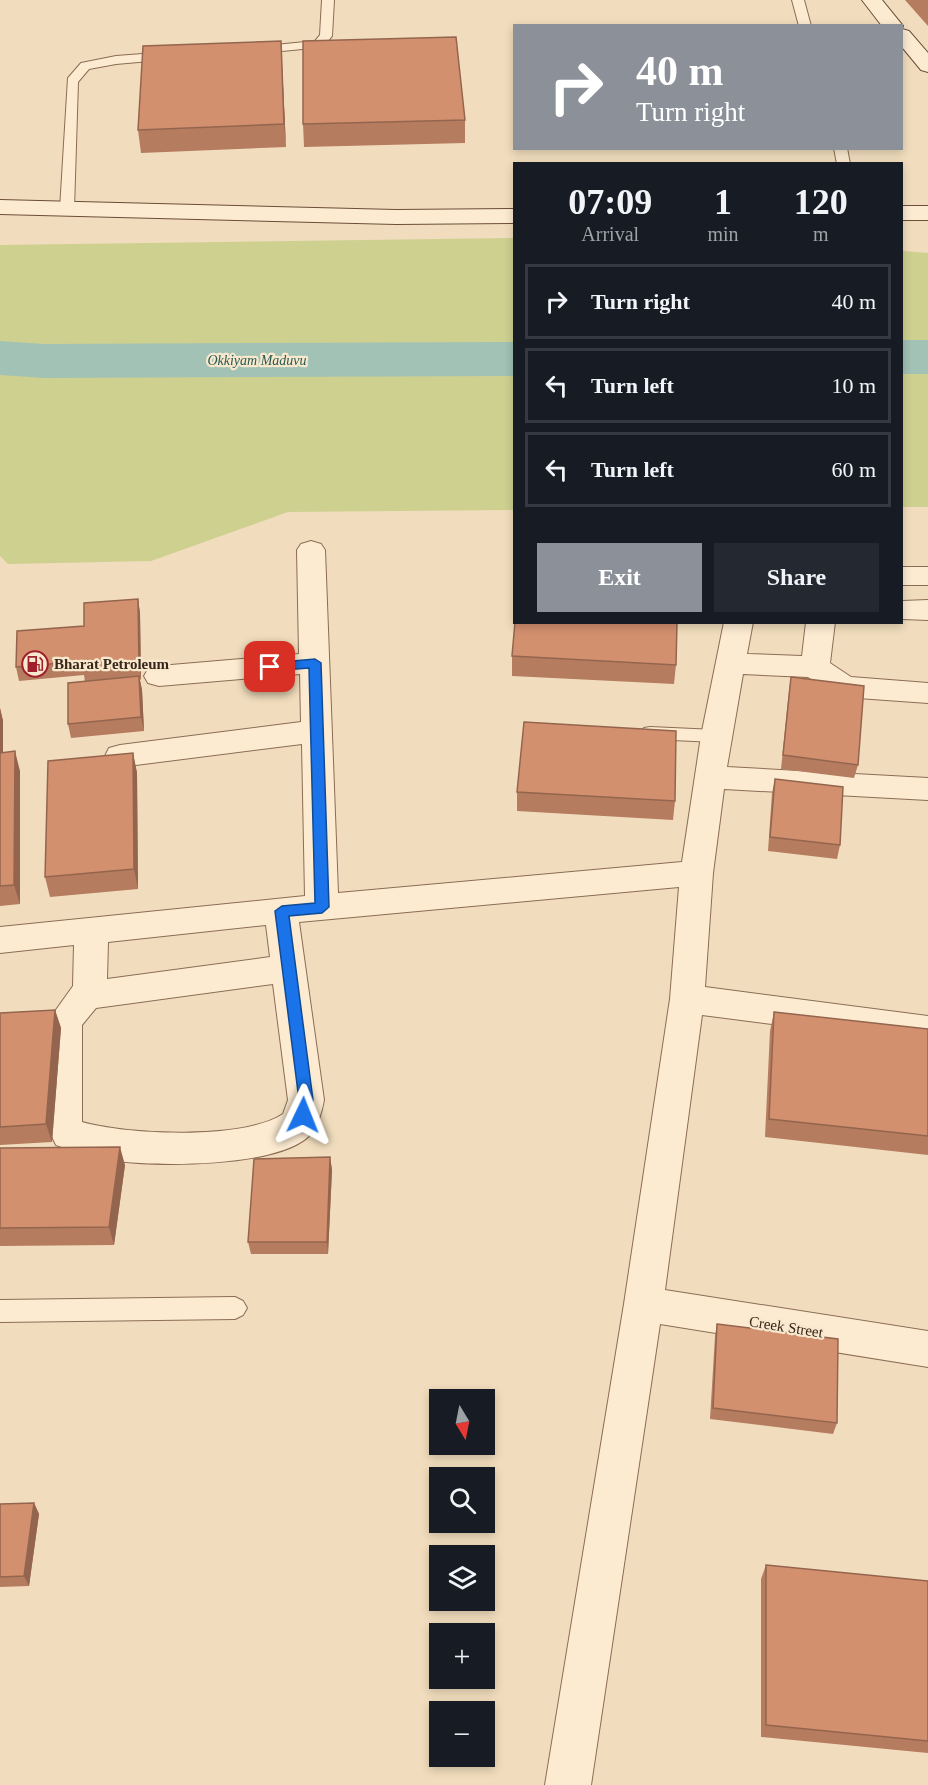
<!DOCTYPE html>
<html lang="en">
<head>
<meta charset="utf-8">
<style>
	:root { --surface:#171b24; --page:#242831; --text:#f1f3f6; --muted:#9ea1a6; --line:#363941; --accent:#8c9099 }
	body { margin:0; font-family:"Times New Roman",serif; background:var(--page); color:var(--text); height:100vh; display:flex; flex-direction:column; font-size:22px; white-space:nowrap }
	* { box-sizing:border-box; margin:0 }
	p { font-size:20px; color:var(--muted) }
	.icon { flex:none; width:33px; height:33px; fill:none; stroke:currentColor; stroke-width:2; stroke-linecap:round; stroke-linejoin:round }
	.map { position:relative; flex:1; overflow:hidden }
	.panel { position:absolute; left:513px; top:162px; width:390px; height:462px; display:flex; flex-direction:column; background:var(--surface); border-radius:0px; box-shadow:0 3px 9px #0003 }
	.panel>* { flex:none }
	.guide { position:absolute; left:513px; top:24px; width:390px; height:126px; border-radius:0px; box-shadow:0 3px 9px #0003; background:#8c9099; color:#fff; overflow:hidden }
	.needle { width:39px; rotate:170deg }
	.tools { position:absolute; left:429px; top:1389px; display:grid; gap:12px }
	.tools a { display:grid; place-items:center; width:66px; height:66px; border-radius:0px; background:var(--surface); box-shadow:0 3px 9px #0003; font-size:30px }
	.pin { position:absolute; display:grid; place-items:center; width:51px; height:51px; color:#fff; margin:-26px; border-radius:12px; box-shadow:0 3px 9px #0006 }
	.me { position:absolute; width:66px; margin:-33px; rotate:2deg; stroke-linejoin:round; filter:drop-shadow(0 0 4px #0008) }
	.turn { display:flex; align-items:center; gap:21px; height:126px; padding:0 24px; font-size:27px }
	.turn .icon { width:78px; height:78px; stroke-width:2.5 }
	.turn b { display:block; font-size:42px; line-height:51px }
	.eta { display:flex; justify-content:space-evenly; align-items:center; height:102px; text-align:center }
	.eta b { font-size:36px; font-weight:800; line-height:42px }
	.action { display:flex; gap:12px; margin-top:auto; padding:12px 24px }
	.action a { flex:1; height:69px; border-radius:0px; background:var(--accent); color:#fff; font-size:24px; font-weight:800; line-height:69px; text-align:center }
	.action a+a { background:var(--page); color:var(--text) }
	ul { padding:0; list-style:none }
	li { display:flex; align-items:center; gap:18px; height:75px; margin:0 12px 9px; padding:0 12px; border:3px solid var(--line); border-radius:0px }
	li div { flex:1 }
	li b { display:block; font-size:22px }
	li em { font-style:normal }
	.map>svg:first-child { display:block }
	.green { fill:#ced090 }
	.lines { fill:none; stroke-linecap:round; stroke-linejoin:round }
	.river { fill:#a1c2b5; fill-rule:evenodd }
	.lane-casing { stroke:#8b6c55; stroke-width:2 }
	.street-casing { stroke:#8b6c55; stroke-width:2 }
	.secondary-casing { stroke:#6c4d38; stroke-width:2 }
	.lane { fill:#fcebd1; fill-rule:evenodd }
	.street { fill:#fcebd1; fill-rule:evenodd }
	.secondary { fill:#fcebd1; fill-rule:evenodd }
	.wall { fill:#b57c5f }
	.shaded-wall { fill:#94654e }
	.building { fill:#d3906f; stroke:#94654e; stroke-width:1.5 }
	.route { fill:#1a73e8; stroke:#114b97; stroke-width:1.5 }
	.labels { text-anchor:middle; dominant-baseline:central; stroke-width:4.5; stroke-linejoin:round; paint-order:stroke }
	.far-water-label { font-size:14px; font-style:italic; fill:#285a52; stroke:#f8e8cd }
	.poi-label { font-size:15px; font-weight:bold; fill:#39261b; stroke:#f8e8cd; text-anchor:start }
	.street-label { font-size:15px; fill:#39261b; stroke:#f8e8cd }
</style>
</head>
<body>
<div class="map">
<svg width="928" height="1785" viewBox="0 0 928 1785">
	<rect width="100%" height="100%" fill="#f1ddbd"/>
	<!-- green -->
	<path class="green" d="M514,238V510L288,512L151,561L8,564L0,556V245Z
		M902,251L928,253V507H902Z"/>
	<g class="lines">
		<!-- river -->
		<path class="river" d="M902,340H928V374H902Z
			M0,341L44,344L514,342V376L44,378L0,375Z"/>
		<!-- lane casing -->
		<g class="lane-casing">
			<path id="lane" d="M322,0H334L332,36L323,47L251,54L249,51L255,47L315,41L320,35Z
				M792,0H804L811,26H799Z
				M169,52L175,56L173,59L116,64L89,69L78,82L74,209L72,212H62L60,209L68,78L81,63L116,56Z
				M834,148H847L850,164H837Z
				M650,727L716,730L722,731L725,736L722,741L716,742L650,739L644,738L641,733L644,728Z
				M235,1297L243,1301L247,1308L243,1315L235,1319L0,1322V1300Z"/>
		</g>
		<!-- street casing -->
		<g class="street-casing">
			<path id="street" d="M311,541L321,544L325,550L338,893L682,862L701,736L724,622H753L747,654L802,656L806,622H835L830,663L851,677L928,683V703L844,697L833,694L808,677L743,674L727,767L928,778V800L724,789L713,873L705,987L928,1016V1044L702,1015L665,1290L928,1331V1367L660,1324L591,1785H545L624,1304L670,999L679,887L299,922L324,1100C322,1111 318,1125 311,1134C281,1168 152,1167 109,1160C91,1157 73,1151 56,1145L45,1122L48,1021L73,986L74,945L0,953V927L305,896L302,744L120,767L109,764L105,756L109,748L120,745L301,722L300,674L159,686L148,683L144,676L148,669L159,666L299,654L297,550L301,544ZM266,925L270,957L107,979L108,942ZM273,984L288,1100L283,1114C243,1140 128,1135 82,1122V1025L96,1008Z
				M902,567H928V585H902Z
				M928,600V620L902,619V601Z"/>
		</g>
		<!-- secondary casing -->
		<g class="secondary-casing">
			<path id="secondary" d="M862,0H882L903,26L902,28V26H882Z
				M902,29L909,31L928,53V72L921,70L902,47Z
				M0,200L396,210L514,209V223L396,224L0,214Z
				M902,206H928V220H902Z"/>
		</g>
		<!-- lane -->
		<use href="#lane" class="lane"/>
		<!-- street -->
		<use href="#street" class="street"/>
		<!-- secondary -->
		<use href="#secondary" class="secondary"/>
	</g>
	<!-- wall -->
	<path class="wall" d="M905,0H928V26Z
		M282,64L286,147L141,153L138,130Z
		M465,120V143L304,147L303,124Z
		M138,599L140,613L141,679L140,680L142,690L144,731L71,738L68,724L85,682L84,675L19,681L16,667L84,626Z
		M512,656L676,665L674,684L512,676Z
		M791,677L858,765L854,778L781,769L789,691Z
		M0,708L3,721V752L20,771V904L0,906Z
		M133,753L137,773L138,889L50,897L45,877Z
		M775,779L840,845L837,859L768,851L772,793Z
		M517,792L675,801L673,820L517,811Z
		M55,1010L61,1028L52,1142L0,1145V1013Z
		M774,1012L928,1029V1155L765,1137L770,1031Z
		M0,1148L125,1165L114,1245L0,1246Z
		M330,1157L332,1170L328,1254H251L248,1242Z
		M717,1324L837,1423L833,1434L710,1419L715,1336Z
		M34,1503L39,1514L29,1586L0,1587V1504Z
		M766,1565L928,1581V1753L761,1737V1579Z"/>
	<!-- shaded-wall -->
	<path class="shaded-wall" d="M281,41L282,64L286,147L284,124Z
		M138,599L140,613L141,679L139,665Z
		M139,676L142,690L144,731L141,717Z
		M0,708L3,721V766L0,755Z
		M15,751L20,771V904L14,885Z
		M133,753L137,773L138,889L134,869Z
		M55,1010L61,1028L52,1142L46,1124Z
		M120,1147L125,1165L114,1245L109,1227Z
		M330,1157L332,1170L328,1254L327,1242Z
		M34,1503L39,1514L29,1586L24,1576Z"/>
	<!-- building -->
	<path class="building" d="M456,37L465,120L303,124V41Z
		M281,41L284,124L138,130L143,46Z
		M138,599L139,665L83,670V661L16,667L17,631L84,626V603Z
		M515,622L677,623L676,665L512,656Z
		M139,676L141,717L68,724V683Z
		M791,677L864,686L858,765L783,755Z
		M524,722L676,731L675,801L517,792Z
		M15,751L14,885L0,886V753Z
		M133,753L134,869L45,877L48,761Z
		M775,779L843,787L840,845L770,837Z
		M55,1010L46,1124L0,1127V1013Z
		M774,1012L928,1029V1136L769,1119Z
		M120,1147L109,1227L0,1228V1148Z
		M330,1157L327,1242H248L254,1159Z
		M717,1324L838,1339L837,1423L713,1408Z
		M34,1503L24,1576L0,1577V1504Z
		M766,1565L928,1581V1741L766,1725Z"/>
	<!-- route -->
	<path class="route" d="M315,659L321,663L329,907L322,913L289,916L313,1100L308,1119L303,1121L298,1119L295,1115L299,1100L275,911L282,906L315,903L309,668L270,671L264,667L270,663Z"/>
	<!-- icons -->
	<defs>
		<g id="fuel-ring" transform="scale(1.35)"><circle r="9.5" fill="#f8e8cd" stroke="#9f202c" stroke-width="1.5"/><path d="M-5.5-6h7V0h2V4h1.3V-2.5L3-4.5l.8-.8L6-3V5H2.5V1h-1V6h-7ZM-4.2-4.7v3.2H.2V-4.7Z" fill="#9f202c"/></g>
	</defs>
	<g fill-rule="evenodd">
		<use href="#fuel-ring" x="35" y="664"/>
	</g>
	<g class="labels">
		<!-- far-water labels -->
		<g class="far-water-label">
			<text x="257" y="360">Okkiyam Maduvu</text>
		</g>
		<!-- poi labels -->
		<g class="poi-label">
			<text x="54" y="664">Bharat Petroleum</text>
		</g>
		<!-- street labels -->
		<g class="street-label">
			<text transform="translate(786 1327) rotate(9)">Creek Street</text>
		</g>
	</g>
</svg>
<div class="tools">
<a><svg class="needle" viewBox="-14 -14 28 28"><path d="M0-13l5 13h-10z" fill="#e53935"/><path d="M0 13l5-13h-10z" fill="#9ea1a6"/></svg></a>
<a><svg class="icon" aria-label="search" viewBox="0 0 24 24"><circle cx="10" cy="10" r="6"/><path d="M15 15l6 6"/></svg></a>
<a><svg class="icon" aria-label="layers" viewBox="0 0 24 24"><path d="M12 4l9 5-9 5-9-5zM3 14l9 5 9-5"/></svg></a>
<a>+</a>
<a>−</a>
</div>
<div class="pin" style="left:270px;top:667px;background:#d93025"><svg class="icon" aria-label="arrive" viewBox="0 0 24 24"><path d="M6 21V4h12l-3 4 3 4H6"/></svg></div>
<svg class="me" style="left:303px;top:1115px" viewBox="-20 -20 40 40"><path d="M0-17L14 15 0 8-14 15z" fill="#1a73e8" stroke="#fff" stroke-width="4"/></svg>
<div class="guide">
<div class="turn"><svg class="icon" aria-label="right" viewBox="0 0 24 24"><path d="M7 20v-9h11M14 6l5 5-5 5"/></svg><div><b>40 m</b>Turn right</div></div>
</div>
<section class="panel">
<div class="eta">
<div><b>07:09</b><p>Arrival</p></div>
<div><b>1</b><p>min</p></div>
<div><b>120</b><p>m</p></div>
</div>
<ul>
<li><svg class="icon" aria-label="right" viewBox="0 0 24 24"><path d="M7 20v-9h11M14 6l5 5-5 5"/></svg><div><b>Turn right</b></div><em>40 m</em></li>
<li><svg class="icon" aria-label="left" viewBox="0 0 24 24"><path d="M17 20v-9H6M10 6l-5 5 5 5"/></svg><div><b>Turn left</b></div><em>10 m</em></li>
<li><svg class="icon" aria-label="left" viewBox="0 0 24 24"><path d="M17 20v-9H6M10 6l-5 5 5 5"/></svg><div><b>Turn left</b></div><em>60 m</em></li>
</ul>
<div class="action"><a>Exit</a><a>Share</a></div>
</section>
</div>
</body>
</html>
